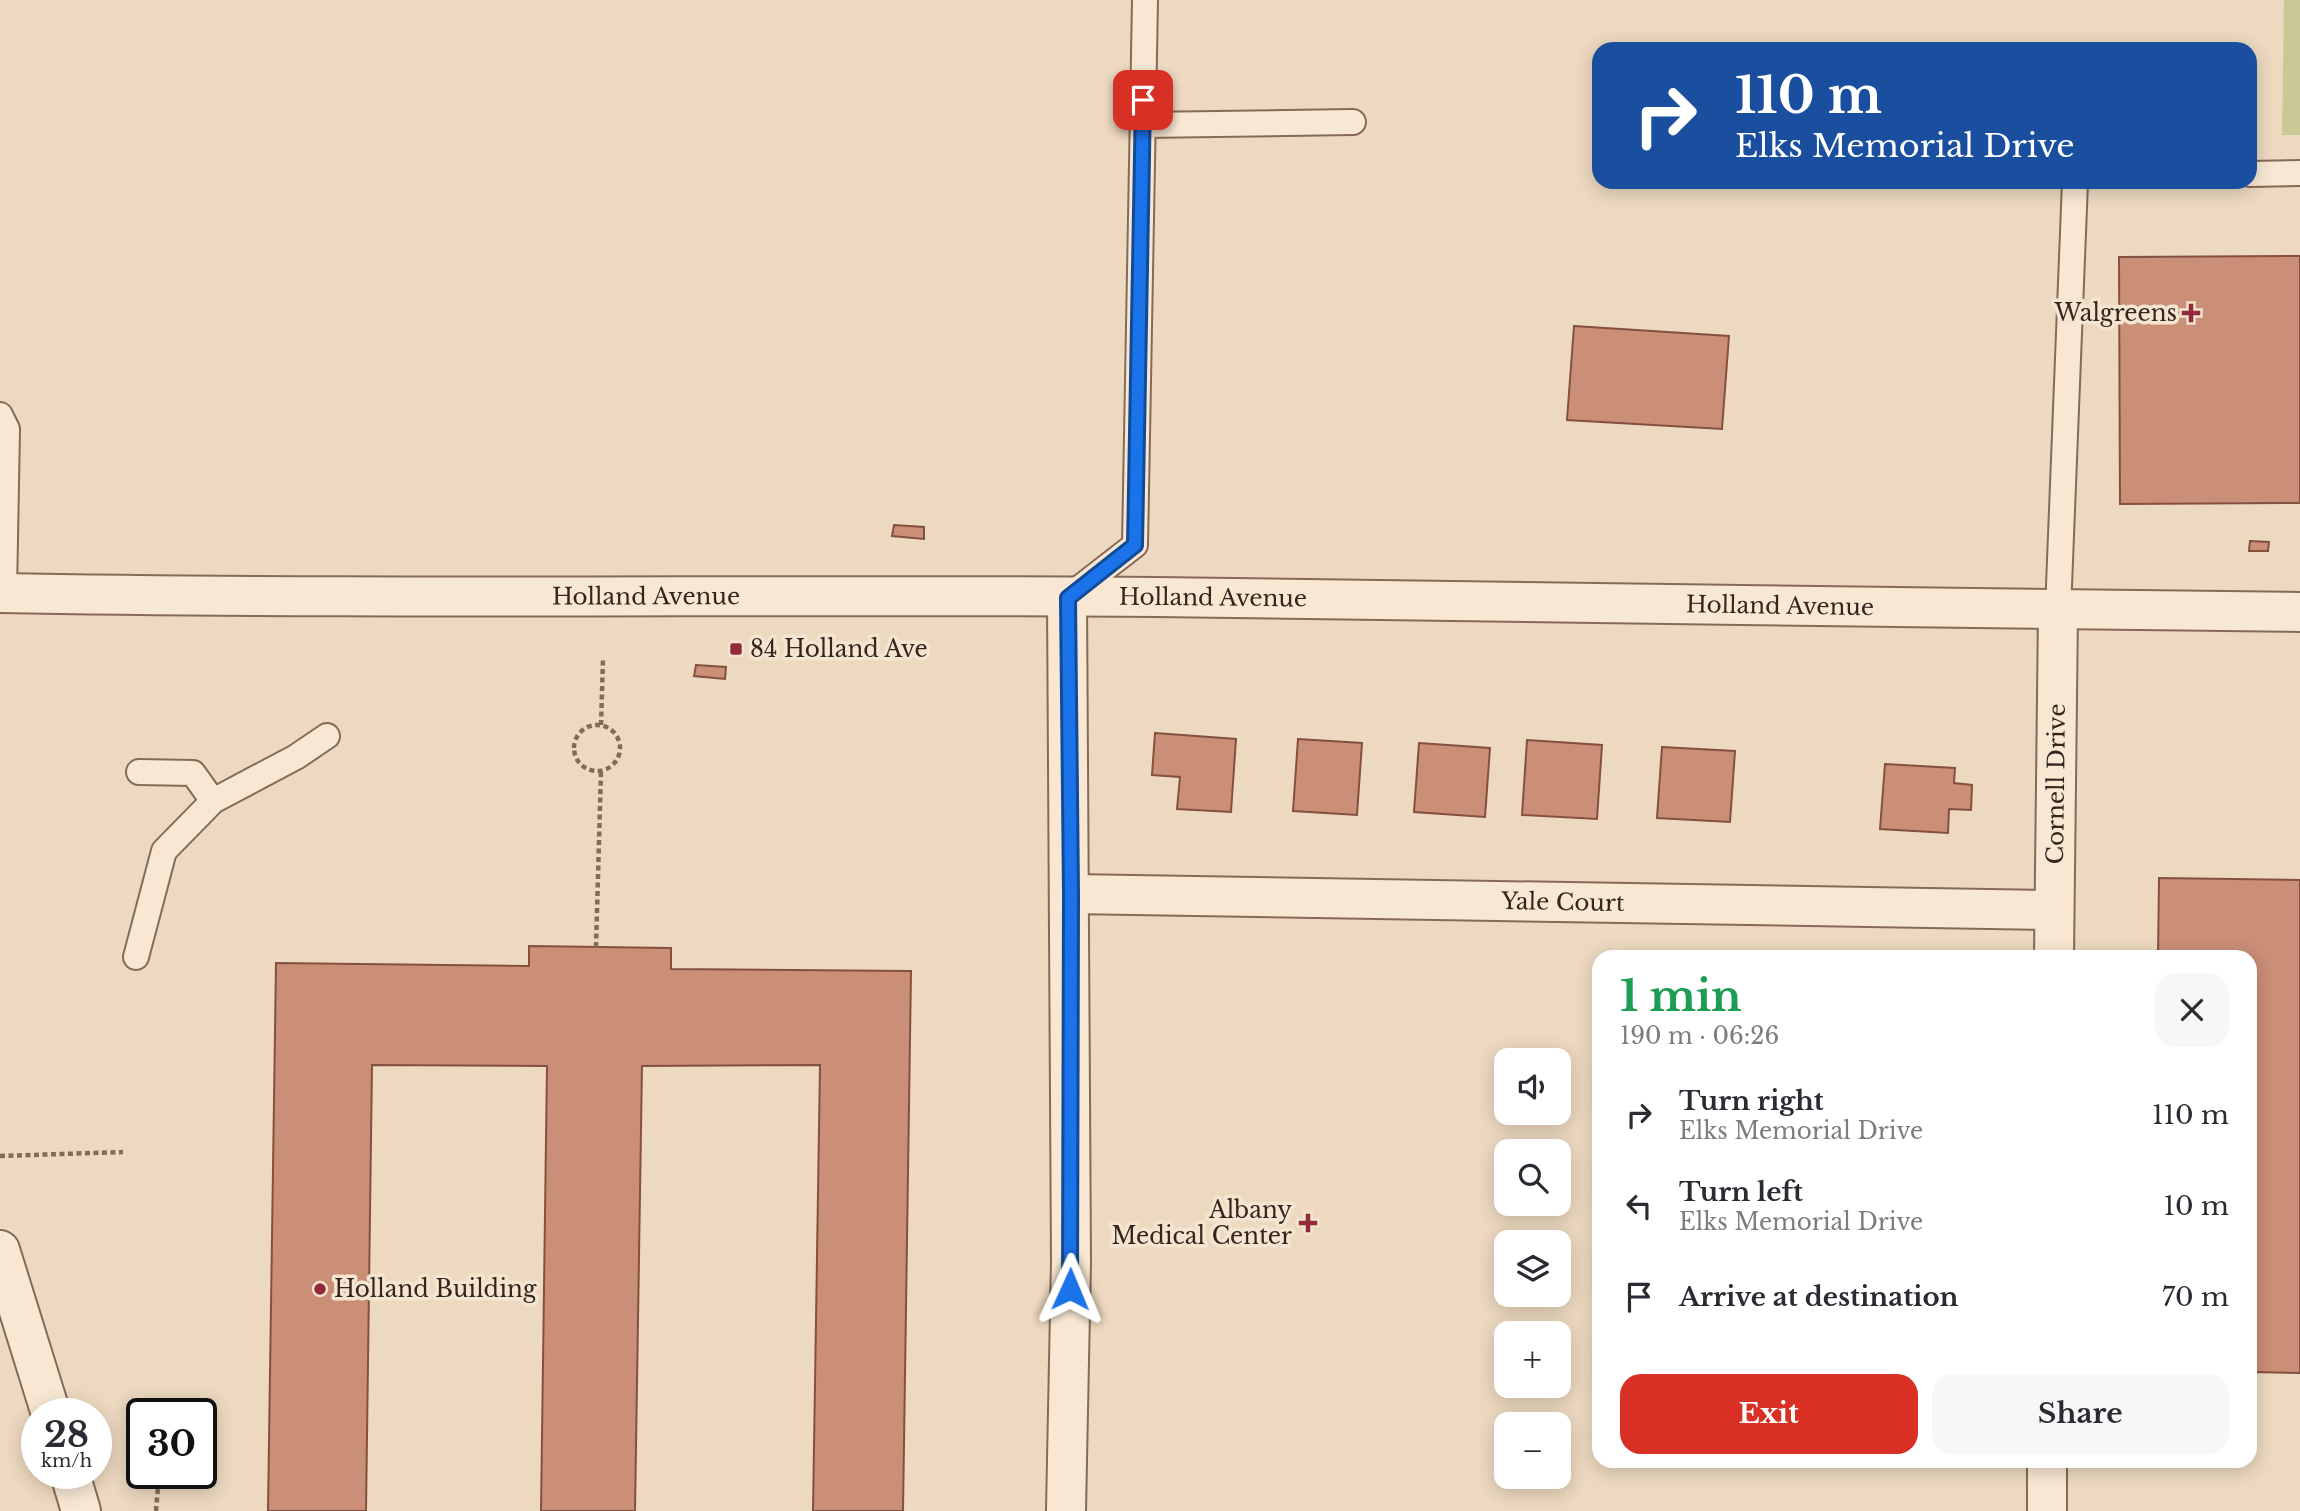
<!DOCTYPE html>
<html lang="en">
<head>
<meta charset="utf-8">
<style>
	:root { --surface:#fff; --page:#f7f7f7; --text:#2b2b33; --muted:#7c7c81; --accent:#d93025 }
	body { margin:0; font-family:"Libre Baskerville",serif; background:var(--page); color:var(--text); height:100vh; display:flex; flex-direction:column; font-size:26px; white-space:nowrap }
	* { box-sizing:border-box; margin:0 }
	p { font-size:23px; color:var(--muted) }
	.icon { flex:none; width:38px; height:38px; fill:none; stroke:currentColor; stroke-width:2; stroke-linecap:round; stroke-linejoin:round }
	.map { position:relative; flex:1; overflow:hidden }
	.side { position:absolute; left:1592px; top:950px; width:665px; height:518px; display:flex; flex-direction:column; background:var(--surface); border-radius:21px; box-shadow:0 4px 18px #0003 }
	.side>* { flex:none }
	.guide { position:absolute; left:1592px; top:42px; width:665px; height:147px; border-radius:21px; box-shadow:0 4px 18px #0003; background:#1a4fa0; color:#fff; overflow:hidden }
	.buttons { position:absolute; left:1494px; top:1048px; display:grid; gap:14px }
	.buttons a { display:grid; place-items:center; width:77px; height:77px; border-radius:14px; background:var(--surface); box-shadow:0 4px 18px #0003; font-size:35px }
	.speed { position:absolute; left:21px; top:1398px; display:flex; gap:14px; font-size:35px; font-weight:700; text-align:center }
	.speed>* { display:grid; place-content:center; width:91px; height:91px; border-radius:50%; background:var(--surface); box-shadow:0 4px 18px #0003; line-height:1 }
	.speed small { font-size:18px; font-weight:400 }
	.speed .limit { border:4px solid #111; border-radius:10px; background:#fff; color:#111 }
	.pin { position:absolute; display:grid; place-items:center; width:60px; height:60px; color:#fff; margin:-30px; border-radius:14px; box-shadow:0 4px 10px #0006 }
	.me { position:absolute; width:77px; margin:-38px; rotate:1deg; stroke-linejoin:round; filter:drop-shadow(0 0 5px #0008) }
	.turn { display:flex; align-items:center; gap:24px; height:147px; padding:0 28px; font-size:32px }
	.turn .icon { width:91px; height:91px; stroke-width:2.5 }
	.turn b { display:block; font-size:49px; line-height:60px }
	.round { display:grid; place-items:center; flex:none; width:74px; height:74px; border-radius:21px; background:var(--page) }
	.overview { display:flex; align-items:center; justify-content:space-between; height:119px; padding:0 28px }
	h1 { font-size:42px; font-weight:800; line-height:52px; color:#1e9e55 }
	.action { display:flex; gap:14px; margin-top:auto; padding:14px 28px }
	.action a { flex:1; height:80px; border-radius:21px; background:var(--accent); color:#fff; font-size:28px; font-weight:800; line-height:80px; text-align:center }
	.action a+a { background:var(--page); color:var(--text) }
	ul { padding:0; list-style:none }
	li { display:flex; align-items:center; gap:21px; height:91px; padding:0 28px }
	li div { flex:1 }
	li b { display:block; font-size:26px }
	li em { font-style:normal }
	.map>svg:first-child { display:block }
	.green { fill:#cac995 }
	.building { fill:#cb8e77; stroke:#84503f; stroke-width:2 }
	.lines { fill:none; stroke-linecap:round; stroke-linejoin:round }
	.service-casing { stroke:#866a58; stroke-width:28 }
	.minor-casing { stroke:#866a58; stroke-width:42 }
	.tertiary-casing { stroke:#866a58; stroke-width:42 }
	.path { stroke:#866a58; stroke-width:4.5; stroke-dasharray:5 3.5; stroke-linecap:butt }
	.service { stroke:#f8e8d3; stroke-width:24 }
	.minor { stroke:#f8e8d3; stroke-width:38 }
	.tertiary { stroke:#f8e8d3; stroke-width:38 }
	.route-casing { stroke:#114b97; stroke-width:18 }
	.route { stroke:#1a73e8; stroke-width:12 }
	.poi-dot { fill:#932a39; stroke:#f4e5d0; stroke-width:2.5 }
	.labels { text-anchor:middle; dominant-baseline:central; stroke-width:7; stroke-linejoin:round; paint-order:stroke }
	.poi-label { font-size:23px; fill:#35251d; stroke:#f4e5d0; text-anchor:end }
	.street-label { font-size:23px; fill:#35251d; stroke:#f4e5d0 }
</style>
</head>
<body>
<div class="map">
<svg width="2300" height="1511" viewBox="0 0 2300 1511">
	<rect width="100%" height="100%" fill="#edd9c0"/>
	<!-- green -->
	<path class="green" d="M2284,0H2300V135H2282Z"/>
	<!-- building -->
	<path class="building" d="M2300,256V503L2120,504L2119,257Z
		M1574,326L1729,336L1722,429L1567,420Z
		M894,525L924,527V539L892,536Z
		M2250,541L2269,542L2268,551H2249Z
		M696,665L726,667L725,679L694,676Z
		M1155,733L1236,739L1231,812L1177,809L1180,777L1152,775Z
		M1298,739L1362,743L1357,815L1293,811Z
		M1527,740L1602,745L1597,819L1522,815Z
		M1419,743L1490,748L1485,817L1414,812Z
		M1662,747L1735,751L1730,822L1657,818Z
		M1885,764L1955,768L1954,783L1972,785L1971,810L1949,809L1948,833L1880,829Z
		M2159,878L2300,880V1373L2250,1372V957H2158Z
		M529,946L671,948V969L911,971L903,1511H813L820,1065L642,1066L635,1511H541L547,1066L372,1065L366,1511H268L276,963L529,966Z"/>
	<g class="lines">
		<!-- service casing -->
		<g class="service-casing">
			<path id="service" d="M1142,125L1353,122
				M2250,174L2300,173
				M0,415L7,429L4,593
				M1068,597L1135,545L1145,0
				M2058,611L2075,182
				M139,772L193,773L213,801
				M136,957L164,851L213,801L296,757L327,736"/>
		</g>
		<!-- minor casing -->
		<g class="minor-casing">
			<g id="minor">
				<path id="s1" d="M1071,894L2054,910"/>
				<path id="s2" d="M2054,957L2058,611"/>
				<path d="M0,1250L51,1414"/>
				<path d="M70,1474L81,1511"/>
				<path d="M1066,1511L1071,1261L1067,598"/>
				<path d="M2047,1511V1461"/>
			</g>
		</g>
		<!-- tertiary casing -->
		<g class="tertiary-casing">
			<g id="tertiary">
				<path id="s3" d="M0,593C385,600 771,594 1156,597C1537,600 1919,610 2300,612"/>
			</g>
		</g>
		<!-- path -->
		<path class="path" d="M601,725L603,659
			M574 748a23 23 0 1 1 46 0a23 23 0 1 1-46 0Z
			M596,947L601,771
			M0,1156L123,1152
			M201,1459L216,1454
			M156,1511L159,1474H161"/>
		<!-- service -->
		<use href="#service" class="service"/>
		<!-- minor -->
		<use href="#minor" class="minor"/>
		<!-- tertiary -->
		<use href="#tertiary" class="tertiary"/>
	</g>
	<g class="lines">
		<!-- route casing -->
		<g class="route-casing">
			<path id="route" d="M1070,1289L1071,894L1068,598L1135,545L1143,100"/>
		</g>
		<!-- route -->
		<use href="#route" class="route"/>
	</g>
	<!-- markers -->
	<g class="poi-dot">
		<path d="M2187.5 302.5h7v7h7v7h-7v7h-7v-7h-7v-7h7z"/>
		<rect x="729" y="642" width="14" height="14" rx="3.5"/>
		<path d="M1304.5 1212.5h7v7h7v7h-7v7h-7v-7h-7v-7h7z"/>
		<circle cx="320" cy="1289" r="7"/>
	</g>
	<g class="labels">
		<!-- poi labels -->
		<g class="poi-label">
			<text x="2177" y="313">Walgreens</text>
			<text x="750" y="649" text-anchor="start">84 Holland Ave</text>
			<text x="1292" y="1210">Albany<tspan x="1292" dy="26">Medical Center</tspan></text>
			<text x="334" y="1289" text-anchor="start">Holland Building</text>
		</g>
		<!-- street labels -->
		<g class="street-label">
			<text stroke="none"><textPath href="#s3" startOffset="646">Holland Avenue</textPath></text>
			<text stroke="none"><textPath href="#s3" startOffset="1213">Holland Avenue</textPath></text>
			<text stroke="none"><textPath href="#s3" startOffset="1780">Holland Avenue</textPath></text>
			<text stroke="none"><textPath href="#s2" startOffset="173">Cornell Drive</textPath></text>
			<text stroke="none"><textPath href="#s1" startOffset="492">Yale Court</textPath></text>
		</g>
	</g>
</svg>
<div class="buttons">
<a><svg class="icon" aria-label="sound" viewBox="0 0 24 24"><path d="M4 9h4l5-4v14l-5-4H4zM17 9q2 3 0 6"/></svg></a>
<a><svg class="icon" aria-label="search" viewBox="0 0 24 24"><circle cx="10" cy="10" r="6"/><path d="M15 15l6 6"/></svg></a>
<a><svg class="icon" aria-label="layers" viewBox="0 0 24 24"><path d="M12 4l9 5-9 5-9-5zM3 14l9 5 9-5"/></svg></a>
<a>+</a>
<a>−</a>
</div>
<div class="speed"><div>28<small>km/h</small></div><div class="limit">30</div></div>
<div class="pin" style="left:1143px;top:100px;background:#d93025"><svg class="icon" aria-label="arrive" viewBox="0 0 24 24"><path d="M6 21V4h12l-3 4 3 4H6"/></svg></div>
<svg class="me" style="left:1070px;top:1289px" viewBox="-20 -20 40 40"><path d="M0-17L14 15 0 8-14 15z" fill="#1a73e8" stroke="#fff" stroke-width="4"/></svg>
<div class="guide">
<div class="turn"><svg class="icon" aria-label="right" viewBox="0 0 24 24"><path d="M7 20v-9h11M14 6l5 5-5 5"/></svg><div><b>110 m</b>Elks Memorial Drive</div></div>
</div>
<section class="side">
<div class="overview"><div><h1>1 min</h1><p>190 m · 06:26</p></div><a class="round"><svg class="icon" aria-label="close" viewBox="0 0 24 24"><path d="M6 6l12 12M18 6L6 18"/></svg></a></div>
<ul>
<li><svg class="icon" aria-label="right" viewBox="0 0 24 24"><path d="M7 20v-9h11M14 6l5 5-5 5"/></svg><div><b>Turn right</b><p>Elks Memorial Drive</p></div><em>110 m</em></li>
<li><svg class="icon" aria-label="left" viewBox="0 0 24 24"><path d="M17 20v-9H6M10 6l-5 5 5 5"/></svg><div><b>Turn left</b><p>Elks Memorial Drive</p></div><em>10 m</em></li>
<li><svg class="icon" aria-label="arrive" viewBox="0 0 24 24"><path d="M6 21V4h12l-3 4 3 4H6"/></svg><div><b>Arrive at destination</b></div><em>70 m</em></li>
</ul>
<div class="action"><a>Exit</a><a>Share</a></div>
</section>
</div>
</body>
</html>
